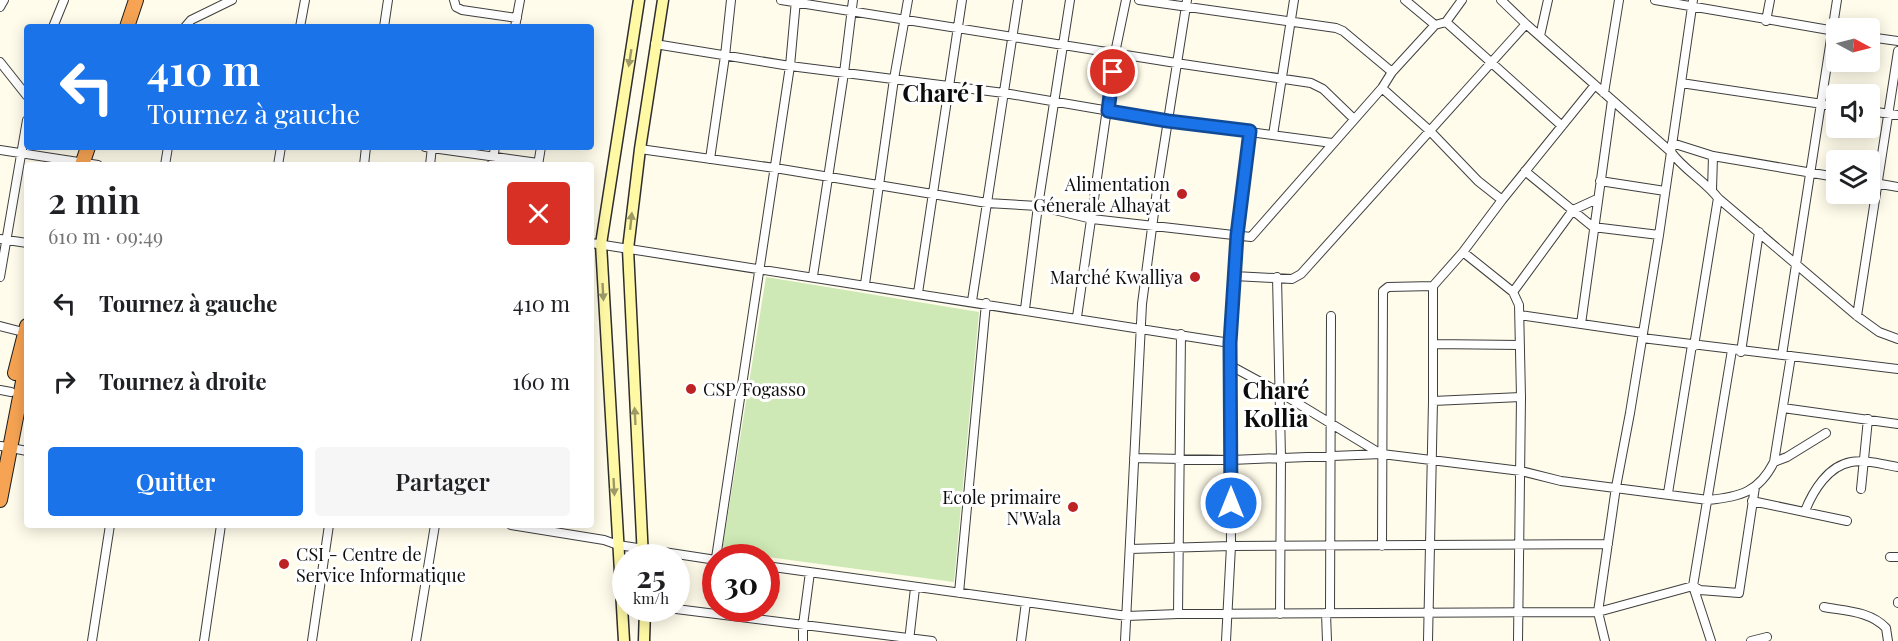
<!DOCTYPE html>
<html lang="fr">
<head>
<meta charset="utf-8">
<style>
	:root { --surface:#fff; --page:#f6f6f6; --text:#202124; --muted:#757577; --accent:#1a73e8 }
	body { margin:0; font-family:"Playfair Display",serif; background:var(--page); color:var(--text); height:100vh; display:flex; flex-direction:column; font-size:22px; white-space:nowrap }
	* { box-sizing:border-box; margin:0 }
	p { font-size:20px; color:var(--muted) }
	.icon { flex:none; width:33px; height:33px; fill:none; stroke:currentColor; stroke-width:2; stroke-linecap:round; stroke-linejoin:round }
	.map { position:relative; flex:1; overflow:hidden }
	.sheet { position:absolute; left:24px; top:162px; width:570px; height:366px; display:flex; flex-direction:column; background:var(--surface); border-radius:6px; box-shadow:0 3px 15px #0003 }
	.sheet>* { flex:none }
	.top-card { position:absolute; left:24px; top:24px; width:570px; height:126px; border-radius:6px; box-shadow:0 3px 15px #0003; background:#1a73e8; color:#fff; overflow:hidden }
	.needle { width:39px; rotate:97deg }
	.controls { position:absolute; left:1826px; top:18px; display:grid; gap:12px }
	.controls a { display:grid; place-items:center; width:54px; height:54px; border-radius:6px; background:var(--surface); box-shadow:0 3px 15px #0003; font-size:30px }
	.speed { position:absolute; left:612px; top:544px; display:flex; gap:12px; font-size:30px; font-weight:700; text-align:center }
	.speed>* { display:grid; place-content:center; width:78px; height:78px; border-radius:50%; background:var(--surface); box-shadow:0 3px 15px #0003; line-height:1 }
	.speed small { font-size:15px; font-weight:400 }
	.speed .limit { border:9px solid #d22; background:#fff; color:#111 }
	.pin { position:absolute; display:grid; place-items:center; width:51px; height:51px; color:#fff; margin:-26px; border:3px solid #fff; border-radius:50%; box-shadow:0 2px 6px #0007 }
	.me { position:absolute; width:66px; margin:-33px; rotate:0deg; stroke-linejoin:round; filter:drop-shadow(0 0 4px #0008) }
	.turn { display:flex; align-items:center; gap:21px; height:126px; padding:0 24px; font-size:27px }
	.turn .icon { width:78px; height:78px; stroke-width:2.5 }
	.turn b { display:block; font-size:42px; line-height:51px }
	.round { display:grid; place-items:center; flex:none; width:63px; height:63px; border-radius:6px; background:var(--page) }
	.overview { display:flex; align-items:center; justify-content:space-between; height:102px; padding:0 24px }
	h1 { font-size:36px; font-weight:600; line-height:45px }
	.button { display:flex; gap:12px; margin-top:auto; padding:12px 24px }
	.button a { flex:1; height:69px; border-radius:6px; background:var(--accent); color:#fff; font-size:24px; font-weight:600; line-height:69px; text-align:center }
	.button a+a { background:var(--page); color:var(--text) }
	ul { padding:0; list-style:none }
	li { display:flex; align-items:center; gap:18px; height:78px; padding:0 24px }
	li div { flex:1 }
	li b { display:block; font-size:22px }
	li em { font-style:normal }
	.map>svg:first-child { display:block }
	.green { fill:#cee9b5 }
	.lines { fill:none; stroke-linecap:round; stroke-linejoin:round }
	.street-casing { stroke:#3f3f3f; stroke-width:10 }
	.secondary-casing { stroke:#2e2e2e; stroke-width:13 }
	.highway-casing { stroke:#1d1d1d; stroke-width:16 }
	.street { stroke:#fff; stroke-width:8 }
	.secondary { stroke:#fff9a6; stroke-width:10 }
	.highway { stroke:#f6a453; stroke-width:14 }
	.oneway { fill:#9e9a68 }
	.route-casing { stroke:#114b97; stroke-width:15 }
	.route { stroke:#1a73e8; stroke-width:10 }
	.poi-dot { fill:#bd2325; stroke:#fff; stroke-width:2 }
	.labels { text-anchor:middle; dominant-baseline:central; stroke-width:6; stroke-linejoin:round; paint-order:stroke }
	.poi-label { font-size:18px; fill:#0c0c0c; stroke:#fff; text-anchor:end }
	.district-label { font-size:24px; font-weight:bold; fill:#0c0c0c; stroke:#fff }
</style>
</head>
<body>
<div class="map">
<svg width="1898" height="641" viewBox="0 0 1898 641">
	<rect width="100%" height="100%" fill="#fffceb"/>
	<!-- green -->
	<path class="green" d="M766,277L979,312L954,582L722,551Z"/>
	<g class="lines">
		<!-- street casing -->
		<g class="street-casing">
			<path id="street" d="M454,0L456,7L462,10L517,18
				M781,0L1176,63L1311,83L1323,89L1354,119
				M1139,0L1336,28L1343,31L1392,72
				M1405,0L1435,25
				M1501,0L1526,24L1671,152C1685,171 1704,180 1718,198L1857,316L1879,332L1898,339
				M1655,0L1835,31
				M0,7L4,0
				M1766,21L1770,0
				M1446,22L1562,126
				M53,27L64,0
				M185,27L191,20L232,0
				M300,27L305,0
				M384,27L388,0
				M515,27L520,0
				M1540,36L1548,0
				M1869,37L1898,41
				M655,44L790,66L1004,93L1168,121L1332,143
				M0,62L27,96
				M1681,83L1836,106
				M1382,88L1430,131L1478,181L1502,200
				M1604,93L1619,0
				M1869,111L1898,115
				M1273,135L1294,0
				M1672,143L1713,156L1836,177
				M425,147L538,163
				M640,149L775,168L987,203L1038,206L1092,219L1251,237L1382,88L1392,72L1435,25L1446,22L1462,0
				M0,150L98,165
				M710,159L725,56L731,0
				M165,165L168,147
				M278,165L281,147
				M364,165L366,147
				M430,165L432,147
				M492,165L495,147
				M538,165L541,147
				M1525,171L1593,227L1659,235
				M1600,181L1665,191
				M1869,182L1898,187
				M1712,190L1713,156
				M0,239L27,243
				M591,243L1230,343
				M1463,252L1513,292L1519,305L1521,397L1518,641
				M813,276L844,73L853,0
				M1234,276L1292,279L1301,274L1526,24
				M0,277L27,120
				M1277,277L1281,457L1280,614
				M865,284L894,79L908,0
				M1513,292L1573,210L1597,199
				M918,293L962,0
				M972,301L1018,0
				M1025,309L1038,206L1070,0
				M1520,315L1643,333
				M1857,316L1898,51
				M1077,317L1115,53L1126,0
				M1581,324L1612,100
				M0,326L27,333
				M1642,338L1898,369
				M1433,344L1520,345
				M1694,346L1718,198
				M1741,352L1759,232
				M1782,355L1837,0
				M1231,366L1279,392L1381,454
				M0,390L11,392
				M1433,401L1521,397
				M1783,408L1898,424
				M1,446L27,451
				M1134,458L1231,460L1382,454L1521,471L1561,481L1708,500C1740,497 1759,492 1774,462L1791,356
				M1774,462L1787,457L1826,433
				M1861,489L1868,419
				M1668,493L1692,345
				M1752,501L1847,521
				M1805,511C1813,491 1828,466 1851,462C1866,459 1884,465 1898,467
				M511,525L604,540L618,545L716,560
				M1382,546L1383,291L1388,287L1433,286
				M1130,549L1231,546L1608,544
				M1890,557H1898
				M716,558L790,66L796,0
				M766,566L1127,616L1178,614L1598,612L1693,586L1700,590L1739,593L1755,487
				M959,593L986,303
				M1898,602V603
				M1824,607C1845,611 1870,611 1886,628L1888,641
				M676,609L932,641
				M1326,613L1327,641
				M1330,613L1331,316
				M1178,614L1181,334
				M92,641L110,525
				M204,641L221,525
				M312,641L329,525
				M416,641L435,525
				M803,641V625L810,572
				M909,641L915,588
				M1021,641L1026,602
				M1125,641L1142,304L1157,190L1187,0
				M1226,641L1231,546L1230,343L1237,235L1250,131
				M1428,641L1433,401V286L1463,252L1502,200L1595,85
				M1605,641L1598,612L1616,487L1630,413L1659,235L1693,0
				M1711,641L1693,586L1732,350
				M1751,641L1767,637"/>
		</g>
		<!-- secondary casing -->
		<g class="secondary-casing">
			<path id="secondary" d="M643,558L628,249L640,149L663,0
				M624,641L601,244L639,0
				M644,641L645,609"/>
		</g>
		<!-- highway casing -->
		<g class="highway-casing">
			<path id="highway" d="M127,27L136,0
				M82,165L88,147
				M15,373L27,326
				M0,500L27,361"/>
		</g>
		<!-- street -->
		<use href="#street" class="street"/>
		<!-- secondary -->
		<use href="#secondary" class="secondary"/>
		<!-- highway -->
		<use href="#highway" class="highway"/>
	</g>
	<!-- one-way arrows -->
	<defs><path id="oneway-solid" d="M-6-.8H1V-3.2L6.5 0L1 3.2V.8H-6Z" transform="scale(1.5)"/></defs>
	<g class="oneway">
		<use href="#oneway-solid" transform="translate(630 58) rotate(99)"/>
		<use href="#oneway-solid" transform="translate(631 221) rotate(-84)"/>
		<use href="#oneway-solid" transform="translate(603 292) rotate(87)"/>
		<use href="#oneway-solid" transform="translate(635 416) rotate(-93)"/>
		<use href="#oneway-solid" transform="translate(614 487) rotate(87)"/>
	</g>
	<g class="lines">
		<!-- route casing -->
		<g class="route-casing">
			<path id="route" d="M1113,72L1108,111L1168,121L1250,131L1237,235L1230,343L1231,503"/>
		</g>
		<!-- route -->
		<use href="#route" class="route"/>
	</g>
	<!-- markers -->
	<g class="poi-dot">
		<circle cx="1182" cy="194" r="6"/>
		<circle cx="1195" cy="277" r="6"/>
		<circle cx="691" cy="389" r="6"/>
		<circle cx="1073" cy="507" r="6"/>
		<circle cx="284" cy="564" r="6"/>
	</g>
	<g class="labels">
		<!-- poi labels -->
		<g class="poi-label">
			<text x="1170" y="184">Alimentation<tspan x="1170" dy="21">Génerale Alhayat</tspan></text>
			<text x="1183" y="277">Marché Kwalliya</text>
			<text x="703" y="389" text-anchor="start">CSP/Fogasso</text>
			<text x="1061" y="497">Ecole primaire<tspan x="1061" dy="21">N'Wala</tspan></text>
			<text x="296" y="554" text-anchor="start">CSI - Centre de<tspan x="296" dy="21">Service Informatique</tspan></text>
		</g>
		<!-- district labels -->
		<g class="district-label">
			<text x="943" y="92">Charé I</text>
			<text x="1276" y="389">Charé<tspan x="1276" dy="28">Kollia</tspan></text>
		</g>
	</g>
</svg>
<div class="controls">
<a><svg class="needle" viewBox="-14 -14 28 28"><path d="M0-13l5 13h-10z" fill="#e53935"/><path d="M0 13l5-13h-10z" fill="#757577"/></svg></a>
<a><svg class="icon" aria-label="sound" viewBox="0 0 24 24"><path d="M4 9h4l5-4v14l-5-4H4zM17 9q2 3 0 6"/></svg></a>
<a><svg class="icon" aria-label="layers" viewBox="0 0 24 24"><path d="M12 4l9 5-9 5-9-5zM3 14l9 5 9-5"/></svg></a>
</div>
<div class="speed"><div>25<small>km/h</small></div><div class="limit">30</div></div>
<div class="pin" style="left:1113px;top:72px;background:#d93025"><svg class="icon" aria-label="arrive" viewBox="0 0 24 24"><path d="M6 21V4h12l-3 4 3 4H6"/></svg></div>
<svg class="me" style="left:1231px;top:503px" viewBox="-20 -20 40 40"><circle r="17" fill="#1a73e8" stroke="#fff" stroke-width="3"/><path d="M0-11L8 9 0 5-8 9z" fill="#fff"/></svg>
<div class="top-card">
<div class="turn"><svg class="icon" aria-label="left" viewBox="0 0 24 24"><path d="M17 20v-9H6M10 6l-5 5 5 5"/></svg><div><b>410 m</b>Tournez à gauche</div></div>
</div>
<section class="sheet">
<div class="overview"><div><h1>2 min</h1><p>610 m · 09:49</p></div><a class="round" style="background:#d93025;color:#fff"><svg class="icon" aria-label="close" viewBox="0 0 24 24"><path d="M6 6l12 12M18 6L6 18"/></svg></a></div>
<ul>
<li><svg class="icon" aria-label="left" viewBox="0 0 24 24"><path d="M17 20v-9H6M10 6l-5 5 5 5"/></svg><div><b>Tournez à gauche</b></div><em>410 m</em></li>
<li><svg class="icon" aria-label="right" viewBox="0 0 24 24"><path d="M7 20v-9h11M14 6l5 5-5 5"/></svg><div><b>Tournez à droite</b></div><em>160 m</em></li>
</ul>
<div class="button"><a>Quitter</a><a>Partager</a></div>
</section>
</div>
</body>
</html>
